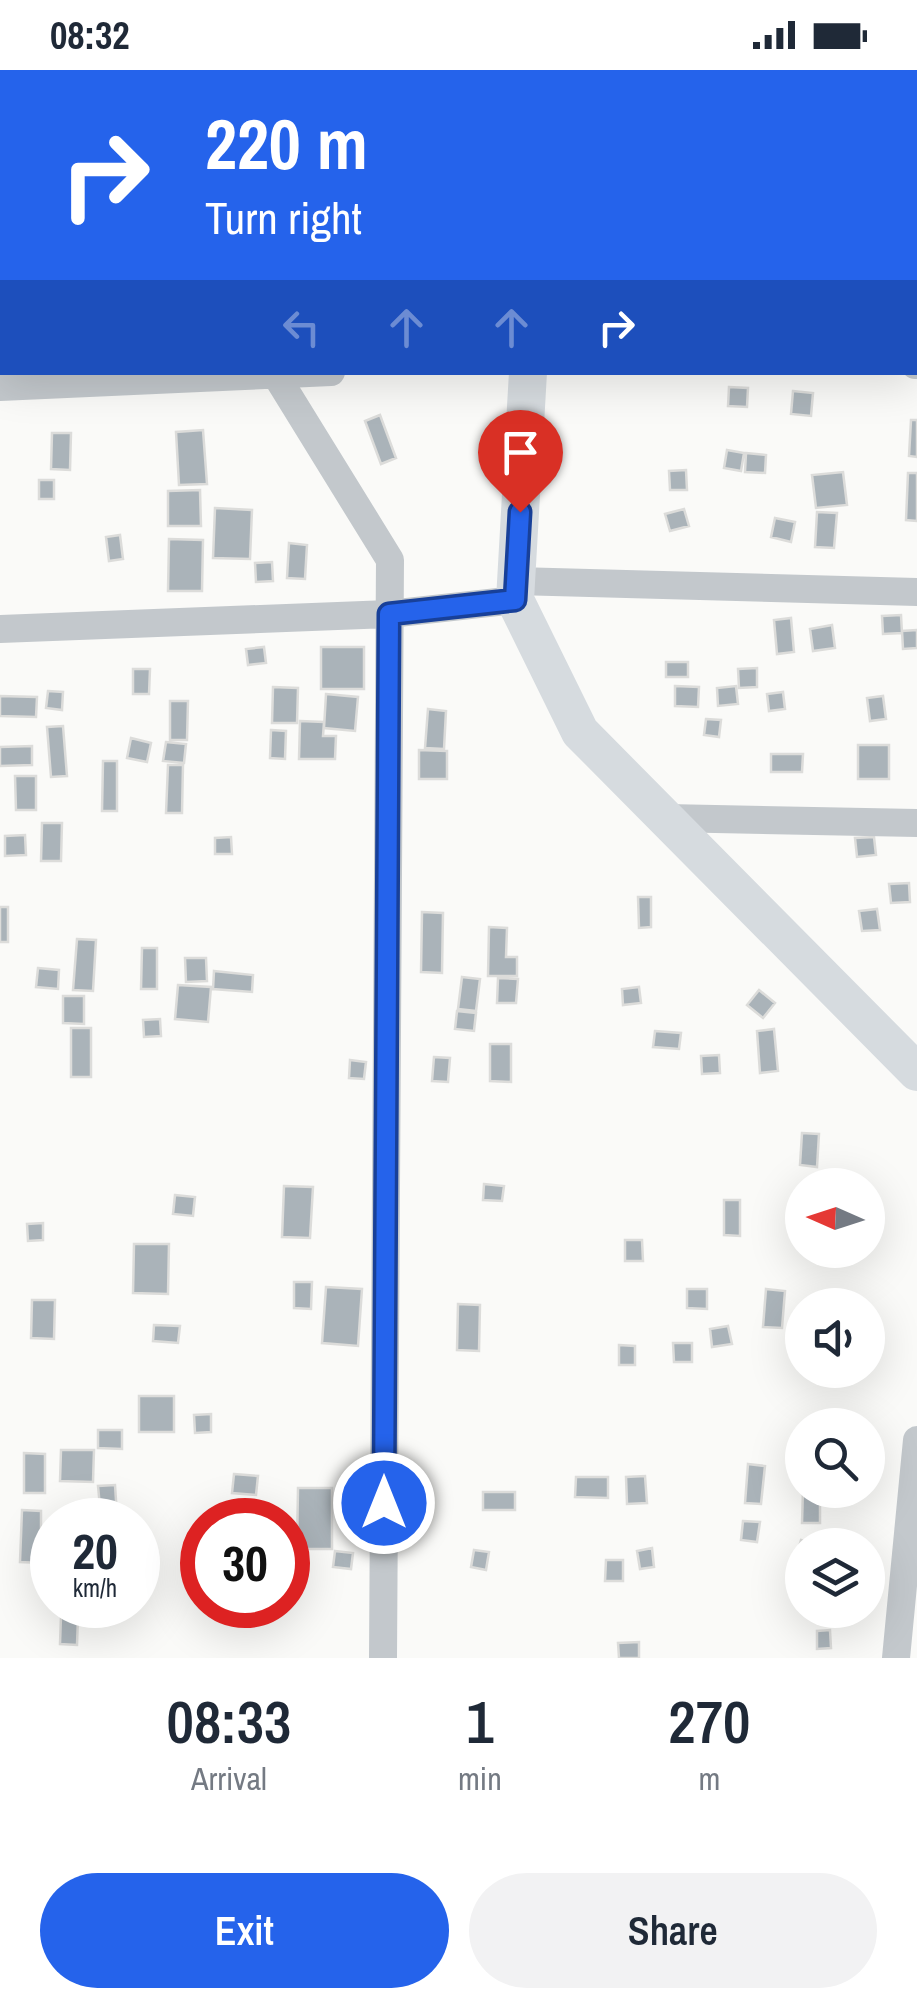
<!DOCTYPE html>
<html lang="en">
<head>
<meta charset="utf-8">
<style>
	:root { --surface:#fff; --page:#f2f2f3; --text:#1f2937; --muted:#747a83; --accent:#2563eb }
	body { margin:0; font-family:"Archivo Narrow",sans-serif; background:var(--page); color:var(--text); height:100vh; display:flex; flex-direction:column; font-size:38px; white-space:nowrap }
	* { box-sizing:border-box; margin:0 }
	p { font-size:32px; color:var(--muted) }
	.icon { flex:none; width:55px; height:55px; fill:none; stroke:currentColor; stroke-width:2; stroke-linecap:round; stroke-linejoin:round }
	.map { position:relative; height:1588px; overflow:hidden }
	.drawer { display:flex; flex-direction:column; background:var(--surface); flex:1 }
	.drawer>* { flex:none }
	.hud { position:absolute; left:0px; top:0px; width:918px; height:305px; box-shadow:0 10px 40px #0002; background:#2563eb; color:#fff; overflow:hidden }
	.needle { width:65px; rotate:273deg }
	.fabs { position:absolute; left:785px; top:1098px; display:grid; gap:20px }
	.fabs a { display:grid; place-items:center; width:100px; height:100px; border-radius:50%; background:var(--surface); box-shadow:0 10px 40px #0002; font-size:50px }
	.speed { position:absolute; left:30px; top:1428px; display:flex; gap:20px; font-size:50px; font-weight:700; text-align:center }
	.speed>* { display:grid; place-content:center; width:130px; height:130px; border-radius:50%; background:var(--surface); box-shadow:0 10px 40px #0002; line-height:1 }
	.speed small { font-size:25px; font-weight:400 }
	.speed .limit { border:15px solid #d22; background:#fff; color:#111 }
	.pin { position:absolute; display:grid; place-items:center; width:85px; height:85px; color:#fff; margin:-102px -42px; border-radius:50% 50% 50% 0; rotate:-45deg; box-shadow:0 0 10px #0007 }
	.pin .icon { rotate:45deg }
	.me { position:absolute; width:110px; margin:-55px; rotate:0deg; stroke-linejoin:round; filter:drop-shadow(0 0 8px #0008) }
	.turn { display:flex; align-items:center; gap:35px; height:210px; padding:0 40px; font-size:45px }
	.turn .icon { width:130px; height:130px; stroke-width:2.5 }
	.turn b { display:block; font-size:70px; line-height:85px }
	.lanes { display:flex; align-items:center; height:95px; padding:0 40px; background:#0003; justify-content:center; gap:50px; direction:ltr }
	.lanes .off { opacity:.35 }
	.eta { display:flex; justify-content:space-evenly; align-items:center; height:170px; text-align:center }
	.eta b { font-size:60px; font-weight:600; line-height:70px }
	.action { display:flex; gap:20px; margin-top:auto; padding:20px 40px }
	.action a { flex:1; height:115px; border-radius:60px; background:var(--accent); color:#fff; font-size:40px; font-weight:600; line-height:115px; text-align:center }
	.action a+a { background:var(--page); color:var(--text) }
	.status { display:flex; justify-content:space-between; align-items:center; height:70px; padding:0 50px; background:var(--surface); direction:ltr }
	.status svg { height:28px; fill:currentColor }
	.map>svg:first-child { display:block }
	.building { fill:#aab3b9; stroke:#dcdcda; stroke-width:2.5 }
	.lines { fill:none; stroke-linecap:round; stroke-linejoin:round }
	.street { stroke:#c3c8cc; stroke-width:28 }
	.secondary { stroke:#d6dbdf; stroke-width:38 }
	.route-casing { stroke:#184099; stroke-width:25 }
	.route { stroke:#2563eb; stroke-width:18 }
</style>
</head>
<body>
<div class="status"><b>08:32</b><svg viewBox="0 0 49 12"><path d="M0 12V9h3v3zM5 12V6h3v6zM10 12V3h3v9zM15 12V0h3v12zM26 1h20v11H26zM47 4h2v5h-2z"/></svg></div>
<div class="map">
<svg width="917" height="1588" viewBox="0 0 917 1588">
	<rect width="100%" height="100%" fill="#fafaf8"/>
	<!-- building -->
	<path class="building" d="M729,317L748,318L747,337L728,336Z
		M793,321L813,323L811,346L791,344Z
		M380,345L396,388L381,394L365,351Z
		M911,350H917V387L909,386Z
		M203,360L207,414L179,415L176,362Z
		M52,363H71L70,400L51,399Z
		M727,380L744,383L741,401L724,398Z
		M746,383L766,385L765,403L745,402Z
		M686,400L687,420H670L669,401Z
		M843,402L847,435L816,438L812,405Z
		M908,403H917V451L906,450Z
		M39,410H54V429H39Z
		M200,420L201,456H168V421Z
		M215,438L252,440L250,489L213,488Z
		M684,439L689,456L670,461L665,444Z
		M817,442L837,443L834,478L815,477Z
		M775,448L795,452L791,472L771,467Z
		M120,465L123,489L109,491L106,467Z
		M169,469L203,470L202,521H168Z
		M289,473L307,475L305,509L287,508Z
		M272,492L273,511L256,512L255,493Z
		M901,545L902,563L883,564L882,546Z
		M791,548L794,582L777,584L774,550Z
		M832,555L835,578L813,581L810,559Z
		M917,560V578L903,579L902,561Z
		M264,577L266,593L248,595L246,579Z
		M321,577H364V619H321Z
		M666,592H688V607H666Z
		M757,598V617L739,618L738,599Z
		M133,599H150L149,624H133Z
		M675,616L699,617L698,637L675,636Z
		M736,616L738,634L718,636L717,618Z
		M273,617L298,618L297,653H272Z
		M48,621L63,622L62,640L46,638Z
		M783,622L785,639L769,641L767,624Z
		M326,624L358,627L355,661L324,658Z
		M0,626L37,627L36,647L0,646Z
		M883,626L886,649L870,651L867,628Z
		M170,631H188L187,670H170Z
		M428,639L446,641L444,679L425,678Z
		M706,649L721,650L719,667L704,665Z
		M300,651L324,652L323,666H336L335,689H299Z
		M63,656L67,706L51,707L47,657Z
		M271,660L286,661L285,689L270,688Z
		M131,668L151,673L147,692L127,688Z
		M166,672L186,674L184,693L163,691Z
		M858,675H889V709H858Z
		M32,676V695L0,696V677Z
		M419,680L447,681V709H419Z
		M771,684H803L802,702H771Z
		M103,691H117V741H102Z
		M168,695H183L182,743H166Z
		M15,706H36V740H16Z
		M42,753H62L61,791H41Z
		M25,765L26,785L5,786V766Z
		M231,767L232,784H215V768Z
		M874,767L876,785L857,787L855,768Z
		M909,813L910,832L891,833L889,814Z
		M638,827H651V857L639,858Z
		M0,837H8V872H0Z
		M877,839L880,860L862,861L859,841Z
		M422,842L443,843L442,903L421,902Z
		M489,857L507,858L506,887H517V906H488Z
		M77,869L96,870L93,921L73,920Z
		M142,878H157V919H141Z
		M185,888H206L207,911L186,912Z
		M38,898L59,900L58,919L36,917Z
		M214,901L253,905L252,922L213,919Z
		M462,907L480,909L476,941L458,939Z
		M498,908L518,909L516,933H497Z
		M178,915L211,917L208,952L175,949Z
		M639,917L641,933L623,935L622,919Z
		M759,920L775,933L763,948L747,935Z
		M63,926H84V954L63,953Z
		M457,941L476,943L474,961L455,959Z
		M160,949L161,966L144,967L143,950Z
		M71,958H91V1007H71Z
		M774,959L778,1001L760,1003L757,961Z
		M655,961L681,963L679,979L653,977Z
		M490,974H511V1012L490,1011Z
		M719,985L720,1003L702,1004L701,986Z
		M434,987L450,988L448,1012L432,1011Z
		M350,990L366,992L364,1009L349,1008Z
		M802,1063L819,1064L817,1097L800,1095Z
		M484,1114L504,1116L502,1131L483,1130Z
		M284,1116L313,1117L310,1168L282,1167Z
		M175,1125L195,1127L193,1146L173,1144Z
		M797,1127H802V1165L794,1164Z
		M724,1130H740V1166L724,1165Z
		M43,1153V1170L28,1171L27,1154Z
		M625,1170H642L643,1191H625Z
		M134,1174H169L168,1224L133,1223Z
		M294,1212H312L311,1239L294,1238Z
		M326,1217L362,1219L358,1276L322,1273Z
		M687,1219H707V1239L687,1238Z
		M766,1219L785,1221L782,1258L763,1257Z
		M32,1230H55L54,1269L31,1268Z
		M458,1234L480,1235L479,1281L457,1280Z
		M154,1255L180,1256L178,1273L153,1271Z
		M728,1256L732,1274L712,1277L710,1259Z
		M673,1273H692V1292H674Z
		M619,1275L635,1276V1295H619Z
		M139,1326H174V1362H139Z
		M211,1344V1362L195,1363L194,1345Z
		M98,1360H122V1379L98,1378Z
		M61,1380H94L93,1412L60,1411Z
		M24,1383L45,1384V1423H24Z
		M748,1394L765,1396L761,1434L745,1433Z
		M234,1404L258,1406L256,1425L232,1423Z
		M645,1406L647,1433L627,1434L626,1407Z
		M576,1407H608V1428L575,1427Z
		M115,1415L117,1446L101,1447L98,1416Z
		M298,1418H332V1479H297Z
		M803,1420H820V1453H802Z
		M483,1422H515V1440H483Z
		M22,1440L41,1441V1493L20,1492Z
		M743,1451L760,1452L757,1472L741,1470Z
		M801,1470L816,1475H802V1496L794,1493Z
		M652,1478L654,1497L640,1499L637,1481Z
		M474,1480L489,1482L486,1500L471,1497Z
		M335,1481L353,1483L351,1499L333,1497Z
		M606,1490H623V1511H605Z
		M61,1546L78,1547L77,1575L60,1574Z
		M830,1560L831,1578L817,1579V1561Z
		M639,1572V1588H619L618,1573Z"/>
	<g class="lines">
		<!-- street -->
		<path class="street" d="M0,18L2,21
			M915,83H917
			M915,295H917
			M274,302L390,490L383,1588
			M0,317L331,302
			M516,511L917,522
			M0,559L389,544L515,530
			M666,748L917,753
			M896,1588L917,1370"/>
		<!-- secondary -->
		<path class="secondary" d="M545,2V0
			M528,302L515,530L580,662L917,1002"/>
	</g>
	<g class="lines">
		<!-- route casing -->
		<g class="route-casing">
			<path id="route" d="M384,1433L389,544L515,530L520,442"/>
		</g>
		<!-- route -->
		<use href="#route" class="route"/>
	</g>
</svg>
<div class="fabs">
<a><svg class="needle" viewBox="-14 -14 28 28"><path d="M0-13l5 13h-10z" fill="#e53935"/><path d="M0 13l5-13h-10z" fill="#747a83"/></svg></a>
<a><svg class="icon" aria-label="sound" viewBox="0 0 24 24"><path d="M4 9h4l5-4v14l-5-4H4zM17 9q2 3 0 6"/></svg></a>
<a><svg class="icon" aria-label="search" viewBox="0 0 24 24"><circle cx="10" cy="10" r="6"/><path d="M15 15l6 6"/></svg></a>
<a><svg class="icon" aria-label="layers" viewBox="0 0 24 24"><path d="M12 4l9 5-9 5-9-5zM3 14l9 5 9-5"/></svg></a>
</div>
<div class="speed"><div>20<small>km/h</small></div><div class="limit">30</div></div>
<div class="pin" style="left:520px;top:442px;background:#d93025"><svg class="icon" aria-label="arrive" viewBox="0 0 24 24"><path d="M6 21V4h12l-3 4 3 4H6"/></svg></div>
<svg class="me" style="left:384px;top:1433px" viewBox="-20 -20 40 40"><circle r="17" fill="#2563eb" stroke="#fff" stroke-width="3"/><path d="M0-11L8 9 0 5-8 9z" fill="#fff"/></svg>
<div class="hud">
<div class="turn"><svg class="icon" aria-label="right" viewBox="0 0 24 24"><path d="M7 20v-9h11M14 6l5 5-5 5"/></svg><div><b>220 m</b>Turn right</div></div>
<div class="lanes"><svg class="icon off" aria-label="left" viewBox="0 0 24 24"><path d="M17 20v-9H6M10 6l-5 5 5 5"/></svg><svg class="icon off" aria-label="ahead" viewBox="0 0 24 24"><path d="M12 20V5M6 11l6-6 6 6"/></svg><svg class="icon off" aria-label="ahead" viewBox="0 0 24 24"><path d="M12 20V5M6 11l6-6 6 6"/></svg><svg class="icon" aria-label="right" viewBox="0 0 24 24"><path d="M7 20v-9h11M14 6l5 5-5 5"/></svg></div>
</div>
</div>
<section class="drawer">
<div class="eta">
<div><b>08:33</b><p>Arrival</p></div>
<div><b>1</b><p>min</p></div>
<div><b>270</b><p>m</p></div>
</div>
<div class="action"><a>Exit</a><a>Share</a></div>
</section>
</body>
</html>
